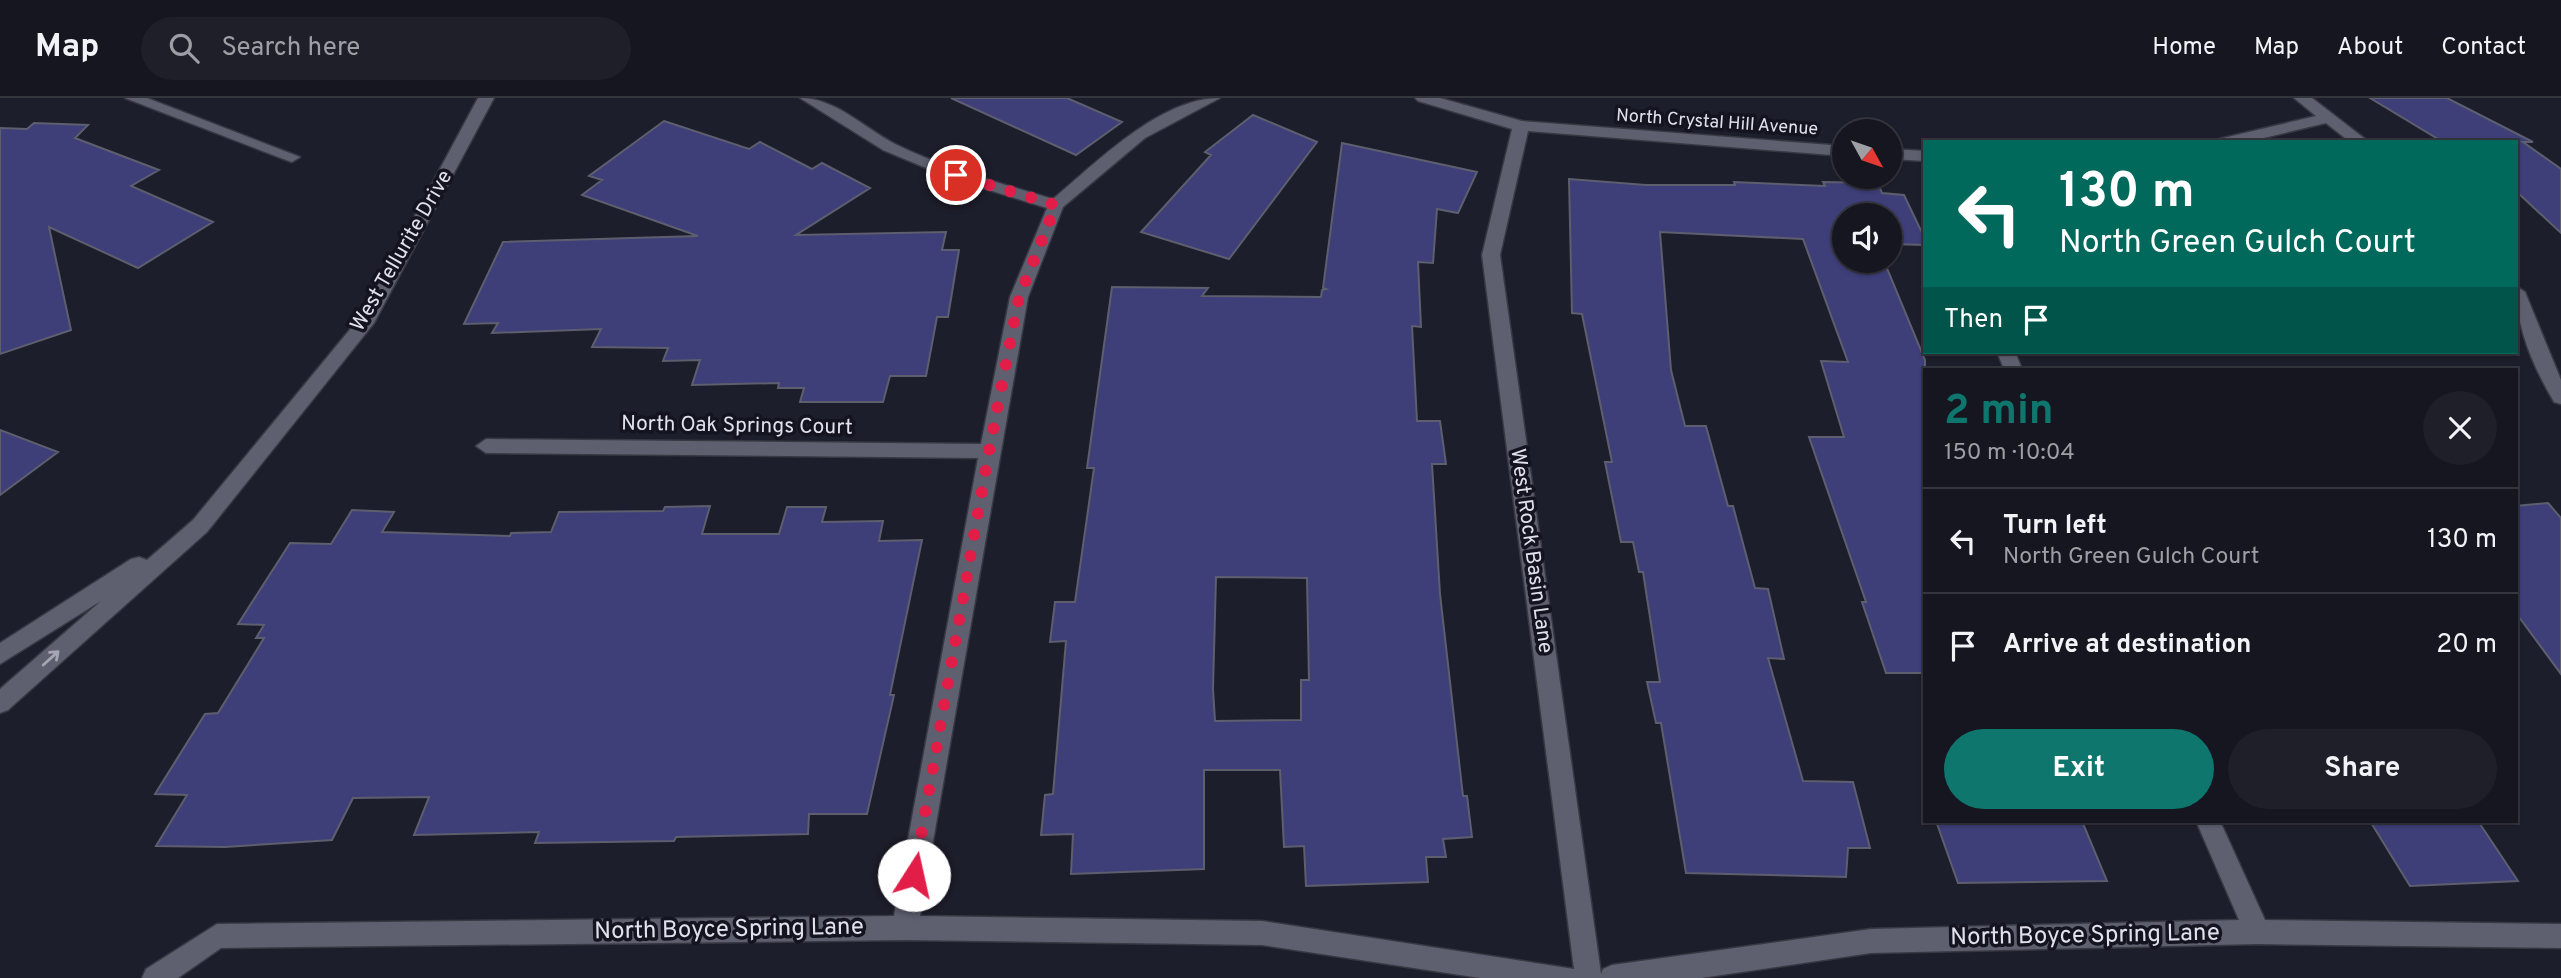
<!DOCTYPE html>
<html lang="en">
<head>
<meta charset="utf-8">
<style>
	:root { --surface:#161620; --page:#1f1f29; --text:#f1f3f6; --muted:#9e9fa5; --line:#35353e; --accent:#0f766e }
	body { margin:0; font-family:Overpass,sans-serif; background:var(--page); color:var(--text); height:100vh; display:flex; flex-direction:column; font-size:26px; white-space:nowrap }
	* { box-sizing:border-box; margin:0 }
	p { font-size:23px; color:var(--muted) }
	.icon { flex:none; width:38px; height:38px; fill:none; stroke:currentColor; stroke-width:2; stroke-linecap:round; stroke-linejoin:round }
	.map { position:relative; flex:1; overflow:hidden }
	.sheet { position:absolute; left:1923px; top:270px; width:595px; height:455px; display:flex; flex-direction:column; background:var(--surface); border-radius:0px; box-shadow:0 2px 5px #0004,0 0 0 2px var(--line) }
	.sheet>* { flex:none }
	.guide { position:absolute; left:1923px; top:42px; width:595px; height:214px; border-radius:0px; box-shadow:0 2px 5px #0004,0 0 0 2px var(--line); background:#00695c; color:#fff; overflow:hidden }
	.needle { width:46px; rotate:130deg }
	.buttons { position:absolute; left:1832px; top:21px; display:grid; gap:14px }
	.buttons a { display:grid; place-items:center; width:70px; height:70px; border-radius:50%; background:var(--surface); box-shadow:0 2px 5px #0004,0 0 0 2px var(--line); font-size:35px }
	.pin { position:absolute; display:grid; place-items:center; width:60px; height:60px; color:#fff; margin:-30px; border:4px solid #fff; border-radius:50%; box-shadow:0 2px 7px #0007 }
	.me { position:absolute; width:77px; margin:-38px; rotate:10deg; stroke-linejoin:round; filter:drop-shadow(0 0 5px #0008) }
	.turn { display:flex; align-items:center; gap:24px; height:147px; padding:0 21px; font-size:32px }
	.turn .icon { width:91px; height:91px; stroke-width:2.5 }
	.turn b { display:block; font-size:49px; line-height:60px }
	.then { display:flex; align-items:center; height:66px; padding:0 21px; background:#0003; gap:14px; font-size:26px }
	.round { display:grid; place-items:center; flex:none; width:74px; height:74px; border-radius:37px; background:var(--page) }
	.summary { display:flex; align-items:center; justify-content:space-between; height:119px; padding:0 21px }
	h1 { font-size:42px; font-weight:700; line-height:52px; color:var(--accent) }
	.button { display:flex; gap:14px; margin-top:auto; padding:14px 21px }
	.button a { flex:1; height:80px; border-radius:42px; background:var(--accent); color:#fff; font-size:28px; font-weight:700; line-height:80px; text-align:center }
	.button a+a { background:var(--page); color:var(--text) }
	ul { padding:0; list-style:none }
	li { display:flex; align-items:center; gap:21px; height:105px; padding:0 21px; border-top:2px solid var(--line) }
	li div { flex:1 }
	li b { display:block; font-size:26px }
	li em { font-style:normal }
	header { display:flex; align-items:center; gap:42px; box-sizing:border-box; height:98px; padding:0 35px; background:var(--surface); border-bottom:2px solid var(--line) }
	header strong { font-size:33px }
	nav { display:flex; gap:38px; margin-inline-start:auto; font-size:24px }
	.search { width:490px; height:63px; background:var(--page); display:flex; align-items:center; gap:18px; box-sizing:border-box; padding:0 24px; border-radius:38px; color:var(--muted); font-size:26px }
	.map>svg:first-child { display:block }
	.building { fill:#3e3e79; stroke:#5d5e6e; stroke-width:2; fill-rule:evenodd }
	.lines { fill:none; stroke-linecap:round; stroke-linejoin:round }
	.minor-casing { stroke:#373842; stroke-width:3 }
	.minor { fill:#5e5f6f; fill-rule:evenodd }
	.oneway { stroke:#a6a6b3 }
	.route { stroke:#e11d48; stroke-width:12; stroke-dasharray:0 21.6 }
	.labels { text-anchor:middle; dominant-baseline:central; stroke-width:7; stroke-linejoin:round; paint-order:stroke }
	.far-street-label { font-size:18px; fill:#e0e1ea; stroke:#141421 }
	.street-label { font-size:21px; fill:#e0e1ea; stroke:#141421 }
	.near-street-label { font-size:24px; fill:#e0e1ea; stroke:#141421 }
</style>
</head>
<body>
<header>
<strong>Map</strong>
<div class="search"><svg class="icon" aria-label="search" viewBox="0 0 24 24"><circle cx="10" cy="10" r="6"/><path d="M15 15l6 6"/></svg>Search here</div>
<nav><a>Home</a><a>Map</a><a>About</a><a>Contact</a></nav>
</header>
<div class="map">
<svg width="2561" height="880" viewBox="0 0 2561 880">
	<rect width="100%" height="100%" fill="#1d1e2b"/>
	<!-- building -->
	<path class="building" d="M951,0H1067L1122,24L1076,57Z
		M2370,0H2447L2533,44H2523L2561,71V135L2516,93V44H2443Z
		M1253,17L1317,44L1229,161L1141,134L1211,57L1205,54Z
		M664,23L749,51L760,44L812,71L822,65L870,90L796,137L946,134L942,152H959L948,219H937L926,278H890L883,304H800L804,290H778L779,285L692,287L700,262L663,263L668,250L592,249L601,231L492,235L498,225L464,226L503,144L698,138L582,97L602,82L589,78Z
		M34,25L88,27L75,40L159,72L131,88L213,124L138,170L49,129L71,232L0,256V30L27,31Z
		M1342,45L1477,74L1458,115L1437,111L1433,165L1418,164L1421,229L1412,228L1417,323H1440L1446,366H1432L1440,496L1463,698H1467L1472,739L1443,741L1446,759H1426L1428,784L1306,788L1304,748L1284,749L1280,672H1204V771L1071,776L1073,736L1041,737L1045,697L1053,696L1066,543L1050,544L1055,504H1075L1094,370H1087L1112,189L1208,190L1202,198L1321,199L1322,192L1326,191L1323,190ZM1216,479L1307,480L1309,582H1301V622L1215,623L1213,591Z
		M1569,81L1646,87H1735L1734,84L1825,88L1823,84L1878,85L1882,95L1904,97L1925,141V147L1890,146V117H1844V163H1884L1925,262V575H1886L1862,504H1866L1809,339H1844L1821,263L1848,264L1803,141L1660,134L1671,272L1685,328H1706L1728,408H1733L1755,490L1768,491L1784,561L1768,560L1803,683L1853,684L1870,750H1848L1846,779L1686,775L1661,625H1656L1647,584H1660L1643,474H1639L1633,444H1621L1605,364H1612L1582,216L1572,215Z
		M0,332L58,354L0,397Z
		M2548,405L2561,420V576L2516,515V408Z
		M710,408L702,436H779L787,409H826L822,424L883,423L879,443L922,442L890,597H894L867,716H809L808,736L676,739L674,743L535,745L539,734L414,737L429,699L353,700L332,742L225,749L156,748L187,697L155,696L205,616L218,615L264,540H256L264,527L238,526L290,445L331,446L352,412L394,414L382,434L510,438L511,435L551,434L559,414L663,413L665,409Z
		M1936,723H2082L2107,783L1958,785Z
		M2370,723H2478L2518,783L2410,788Z"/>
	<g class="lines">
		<!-- minor casing -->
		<g class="minor-casing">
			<path id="minor" d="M125,0H147L300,59L292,64L286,62Z
				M478,0H494L374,225L207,434L8,612L0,615V591L101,503L0,566V545L131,461L139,459L147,462L193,422L361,218Z
				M800,0C836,0 864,30 895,46C946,71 1000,85 1053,101C1097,64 1160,0 1220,0L1145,40L1063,109L1028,199L920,818L1262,823L1574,871L1482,157L1512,31L1418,3L1415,0H1440L1522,23L1844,48V58L1528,33L1500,157L1601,876L1603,871L1612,867L1871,831L2239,822L2196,723H2220L2265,822L2561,826V850L2257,846L1871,855L1701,880H1480L1262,847L905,842L221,850L178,880H142L146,871L217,826L894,818L978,360L486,355L476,348L486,341L981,346L1010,199L1047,110L950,80L883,52Z
				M2294,0H2312L2369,44H2350L2326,25L2247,44H2217L2219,41L2316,18Z
				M1890,51L1925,53V63L1890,61Z
				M2516,188L2525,194L2561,282V306L2554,304C2533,268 2516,230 2516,188Z
				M1997,254H2015L2022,271H2004Z"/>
		</g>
		<!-- minor -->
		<use href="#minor" class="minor"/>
	</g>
	<!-- one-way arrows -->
	<defs><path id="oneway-shaft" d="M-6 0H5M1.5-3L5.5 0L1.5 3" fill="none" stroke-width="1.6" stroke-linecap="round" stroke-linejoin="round" transform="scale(1.75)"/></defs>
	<use class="oneway" href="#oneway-shaft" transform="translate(51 560) rotate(-42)"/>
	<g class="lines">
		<!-- route -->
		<path class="route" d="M914,777L989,353L1019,199L1056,107L956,77"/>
	</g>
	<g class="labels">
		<!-- far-street labels -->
		<g class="far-street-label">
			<text transform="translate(1717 25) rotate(4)">North Crystal Hill Avenue</text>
		</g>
		<!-- street labels -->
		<g class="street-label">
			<text transform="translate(402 153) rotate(-60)">West Tellurite Drive</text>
			<text transform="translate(737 328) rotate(1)">North Oak Springs Court</text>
			<text transform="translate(1531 453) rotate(82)">West Rock Basin Lane</text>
		</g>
		<!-- near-street labels -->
		<g class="near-street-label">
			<text transform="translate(729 832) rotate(-1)">North Boyce Spring Lane</text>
			<text transform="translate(2085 838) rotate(-1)">North Boyce Spring Lane</text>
		</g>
	</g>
</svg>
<div class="buttons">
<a><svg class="needle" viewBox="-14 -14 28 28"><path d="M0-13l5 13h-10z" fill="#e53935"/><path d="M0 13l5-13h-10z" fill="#9e9fa5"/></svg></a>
<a><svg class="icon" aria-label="sound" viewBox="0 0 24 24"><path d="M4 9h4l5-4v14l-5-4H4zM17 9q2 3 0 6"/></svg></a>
</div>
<div class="pin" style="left:956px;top:77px;background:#d93025"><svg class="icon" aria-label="arrive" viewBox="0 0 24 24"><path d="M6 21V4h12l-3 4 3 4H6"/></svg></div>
<svg class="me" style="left:914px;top:777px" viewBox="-20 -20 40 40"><circle r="19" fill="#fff"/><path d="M0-13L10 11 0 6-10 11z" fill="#e11d48"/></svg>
<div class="guide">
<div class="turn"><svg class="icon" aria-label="left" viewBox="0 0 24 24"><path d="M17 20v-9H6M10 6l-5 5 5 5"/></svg><div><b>130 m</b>North Green Gulch Court</div></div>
<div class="then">Then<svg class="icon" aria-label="arrive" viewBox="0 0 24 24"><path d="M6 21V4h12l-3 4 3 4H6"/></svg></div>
</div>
<section class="sheet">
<div class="summary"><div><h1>2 min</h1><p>150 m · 10:04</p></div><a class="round"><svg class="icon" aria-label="close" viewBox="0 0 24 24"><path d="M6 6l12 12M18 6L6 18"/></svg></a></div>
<ul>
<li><svg class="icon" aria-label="left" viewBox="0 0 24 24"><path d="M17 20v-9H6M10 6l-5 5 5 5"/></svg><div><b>Turn left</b><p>North Green Gulch Court</p></div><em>130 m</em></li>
<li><svg class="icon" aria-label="arrive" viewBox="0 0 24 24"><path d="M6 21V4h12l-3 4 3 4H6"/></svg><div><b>Arrive at destination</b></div><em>20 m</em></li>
</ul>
<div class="button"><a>Exit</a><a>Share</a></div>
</section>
</div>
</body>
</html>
